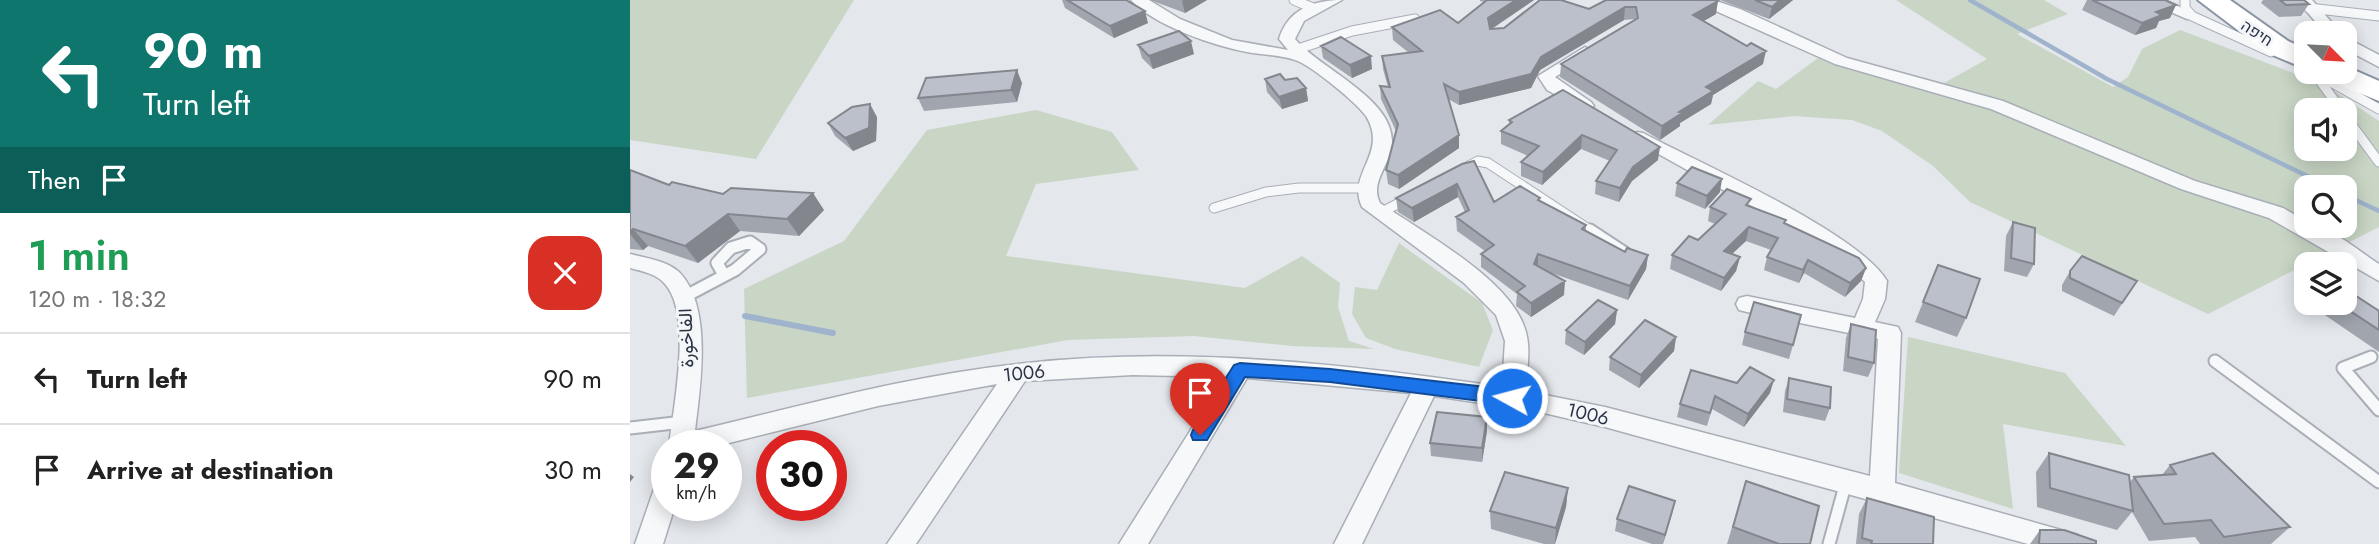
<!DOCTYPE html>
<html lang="en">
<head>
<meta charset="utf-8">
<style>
	:root { --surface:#fff; --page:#f6f6f6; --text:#222; --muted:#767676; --line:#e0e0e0 }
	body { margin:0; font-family:Jost,Vazirmatn,Heebo,sans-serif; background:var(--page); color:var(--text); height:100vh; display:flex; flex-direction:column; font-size:26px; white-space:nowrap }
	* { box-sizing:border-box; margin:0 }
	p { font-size:23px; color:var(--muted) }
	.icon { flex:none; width:38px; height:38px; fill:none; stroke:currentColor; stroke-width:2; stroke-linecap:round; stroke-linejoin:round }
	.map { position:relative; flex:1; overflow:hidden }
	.sheet { display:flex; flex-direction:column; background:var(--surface); width:630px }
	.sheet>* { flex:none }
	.banner { background:#0f766e; color:#fff; overflow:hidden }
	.needle { width:46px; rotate:114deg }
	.tools { position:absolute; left:1664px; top:21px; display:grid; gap:14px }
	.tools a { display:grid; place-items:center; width:63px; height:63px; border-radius:14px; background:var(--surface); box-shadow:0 4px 18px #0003; font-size:35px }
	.speed { position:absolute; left:21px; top:430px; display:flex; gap:14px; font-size:35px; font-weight:700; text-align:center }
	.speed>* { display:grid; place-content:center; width:91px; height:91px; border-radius:50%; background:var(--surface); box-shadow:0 4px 18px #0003; line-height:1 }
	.speed small { font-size:18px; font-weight:400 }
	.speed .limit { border:10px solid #d22; background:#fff; color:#111 }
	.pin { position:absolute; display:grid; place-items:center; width:60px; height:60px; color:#fff; margin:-72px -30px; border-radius:50% 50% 50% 0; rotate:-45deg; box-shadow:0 0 7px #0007 }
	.pin .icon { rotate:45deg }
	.me { position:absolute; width:77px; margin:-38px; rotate:277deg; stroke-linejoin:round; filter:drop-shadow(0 0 5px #0008) }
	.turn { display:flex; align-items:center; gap:24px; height:147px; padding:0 28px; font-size:32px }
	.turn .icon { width:91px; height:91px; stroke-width:2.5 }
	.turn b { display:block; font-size:49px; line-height:60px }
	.then { display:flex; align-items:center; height:66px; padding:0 28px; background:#0003; gap:14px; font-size:26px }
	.round { display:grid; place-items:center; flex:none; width:74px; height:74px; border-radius:21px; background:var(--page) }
	.head { display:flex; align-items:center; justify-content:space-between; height:119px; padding:0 28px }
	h1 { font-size:42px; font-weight:600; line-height:52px; color:#1e9e55 }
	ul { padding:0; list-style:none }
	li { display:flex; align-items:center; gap:21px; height:91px; padding:0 28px; border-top:2px solid var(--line) }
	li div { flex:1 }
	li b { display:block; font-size:26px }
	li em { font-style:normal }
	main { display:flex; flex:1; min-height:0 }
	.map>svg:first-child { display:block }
	.green { fill:#c9d6c5; fill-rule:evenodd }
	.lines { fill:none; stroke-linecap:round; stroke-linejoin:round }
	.stream-far1 { stroke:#9fb4cc; stroke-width:4.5 }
	.stream { stroke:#9fb4cc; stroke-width:6 }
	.lane-far1-casing { stroke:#a9aeb7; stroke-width:11 }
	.lane-casing { stroke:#a9aeb7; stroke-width:15 }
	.street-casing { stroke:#a9aeb7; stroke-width:3 }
	.highway-casing { stroke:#8b94a3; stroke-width:4 }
	.lane-far1 { stroke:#f7f8fa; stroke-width:9 }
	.lane { stroke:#f7f8fa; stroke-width:11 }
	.street { fill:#f7f8fa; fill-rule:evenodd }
	.highway { fill:#fff; fill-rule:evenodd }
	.wall { fill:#a1a5ae }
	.shaded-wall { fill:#83868d }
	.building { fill:#bbc0ca; stroke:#83868d; stroke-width:2 }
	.route { fill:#1a73e8; stroke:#114b97; stroke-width:2 }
	.labels { text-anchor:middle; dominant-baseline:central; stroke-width:6; stroke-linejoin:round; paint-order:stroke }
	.far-street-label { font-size:16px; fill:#2b3445; stroke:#f4f6f9 }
	.street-label { font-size:19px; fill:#2b3445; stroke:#f4f6f9 }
</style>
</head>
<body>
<main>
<section class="sheet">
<div class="banner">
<div class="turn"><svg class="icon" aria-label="left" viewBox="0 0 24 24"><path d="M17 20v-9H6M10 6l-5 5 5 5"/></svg><div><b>90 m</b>Turn left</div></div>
<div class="then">Then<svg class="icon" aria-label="arrive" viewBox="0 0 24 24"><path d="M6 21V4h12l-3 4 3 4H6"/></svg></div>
</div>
<div class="head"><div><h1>1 min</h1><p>120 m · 18:32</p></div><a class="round" style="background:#d93025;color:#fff"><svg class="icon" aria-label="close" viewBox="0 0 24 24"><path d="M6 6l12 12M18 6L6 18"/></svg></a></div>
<ul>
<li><svg class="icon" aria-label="left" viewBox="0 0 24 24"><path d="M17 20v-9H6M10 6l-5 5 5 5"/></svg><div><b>Turn left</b></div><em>90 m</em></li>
<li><svg class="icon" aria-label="arrive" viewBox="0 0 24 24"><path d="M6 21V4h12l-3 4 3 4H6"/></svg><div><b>Arrive at destination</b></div><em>30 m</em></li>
</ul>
</section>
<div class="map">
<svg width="1749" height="544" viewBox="0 0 1749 544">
	<rect width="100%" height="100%" fill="#e4e7ec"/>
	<!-- green -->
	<path class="green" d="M0,0H224L126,159L0,140Z
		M1266,0H1414L1438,14L1387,34L1483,87L1498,77L1512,49L1550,30L1695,85L1749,121V227L1578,314L1340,202L1303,166L1252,131L1222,120L1164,116L1078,125L1128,81L1146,89L1196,52L1314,83L1357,59ZM1676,110H1715V149H1676ZM1676,187H1715V226H1676Z
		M406,110L482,132L509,170L406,184L376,256L615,288L672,256L710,283L708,307L719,341L744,349L662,346L564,336L438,340L117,398L114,289L214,241L297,130Z
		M769,243L852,303L863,330L849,367L765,349L736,338L722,314L725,287L747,290Z
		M1278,337L1435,373L1496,446L1373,424L1383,509L1269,473Z"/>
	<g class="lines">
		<!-- stream-far1 -->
		<path class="stream-far1" d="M1340,0L1477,79L1700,187
			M1715,195L1749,211"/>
		<!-- stream -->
		<path class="stream" d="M115,316L203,333"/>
		<!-- lane-far1 casing -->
		<g class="lane-far1-casing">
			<path id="lane-far1" d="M664,0L683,8
				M1555,0V8L1562,16L1641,52
				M1679,8L1749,16
				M665,50L722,31L785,19
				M1683,72L1749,109
				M1686,75L1711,110
				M1715,116L1749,162
				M833,169L848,161L858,163L963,232
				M584,208L636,192L669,188H736
				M750,213L779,198"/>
		</g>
		<!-- lane casing -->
		<g class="lane-casing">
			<path id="lane" d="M960,230L995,253
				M54,297L105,270L130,249L120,242L101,248L87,263L94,275
				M1741,357L1713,368L1749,410
				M1585,361L1749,482
				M0,428L53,422
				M1199,544L1216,482"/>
		</g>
		<!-- street casing -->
		<g class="street-casing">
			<path id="street" d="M501,0H519L550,19L602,40L658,50L649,39C658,9 684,0 712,0L674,21L665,39C690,69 763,98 762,142C762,164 739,181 750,203C792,232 876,277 894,326C902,346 897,370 895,391L975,407L1240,476L1248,339L1117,312L1109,310L1106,304L1109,298L1117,296L1225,318L1233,299L1235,282L1204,254L1170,233L998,137L1007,132L1013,133C1069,163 1228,232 1257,281L1255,299L1245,322L1268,327L1271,333L1265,483L1438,532L1448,535L1452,544H1398L975,427L905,411L804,396L732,544H704L781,393L617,378L518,544H489L594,377L503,375L395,381L286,544H257L367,384L248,406L87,446H39C43,408 63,315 35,284C27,274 12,271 0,268V254C16,258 38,261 50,273C83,308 70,388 65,431C175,405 284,374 397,363C554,346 716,364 872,387L875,341L866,315L834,283L732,207C716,173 759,154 736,116C726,102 686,70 670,62C655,55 632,55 617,52C584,46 523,25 501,0Z
				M1061,0H1083L1110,9L1217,58L1373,101L1565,181L1653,208L1676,221V226C1702,226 1728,251 1749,264V281L1639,218L1551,189L1361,109L1205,64Z
				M1513,0H1534L1570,16L1567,19H1557Z
				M1667,0H1682L1711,33H1695Z
				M1715,37L1749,55V67L1715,49Z
				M955,47L963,52L961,55L925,77L961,102L964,106L955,111L917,90L908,76Z
				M37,478V506H45L33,544H5L24,489L28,481Z"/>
		</g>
		<!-- highway casing -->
		<g class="highway-casing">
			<path id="highway" d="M1568,0H1600L1658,41L1676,49V69L1638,53Z
				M1715,66L1749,81V101L1692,78L1688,72H1715Z"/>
		</g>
		<!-- lane-far1 -->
		<use href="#lane-far1" class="lane-far1"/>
		<!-- lane -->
		<use href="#lane" class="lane"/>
		<!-- street -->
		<use href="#street" class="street"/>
		<!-- highway -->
		<use href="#highway" class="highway"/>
	</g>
	<!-- wall -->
	<path class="wall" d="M432,0H496L518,23L484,38L435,8Z
		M520,0H577L555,13Z
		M850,0H904L862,29L874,28L959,9L976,0L1086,14L1074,21L1133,64L1083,95L1081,104L1050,123V126L1030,140L930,77L931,64L1005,19L994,20L910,70L901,88L829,105L818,99L829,135V148L769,189L758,184L756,170L766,131L751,99L750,86L758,87L753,69L752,56L779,53L763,40L762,27L828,23L854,2L850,1Z
		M1090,0H1163L1139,19Z
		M1457,0H1535L1540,18L1529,21L1526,28L1505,35L1452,10Z
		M1633,0H1674L1679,4L1671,16L1649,17L1631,3Z
		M508,45L564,54L523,69L512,58Z
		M691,46L742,69L722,78L693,58Z
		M635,79L655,80L676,88L678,101L652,109L637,92Z
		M392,83L387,102L294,111L288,98Z
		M933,90L1028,160L1002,181L989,202L965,194L966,181L980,161L951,149L912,185L891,176V162L898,156L871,144V131L879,124V120Z
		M247,117L246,141L223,151L205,136L198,123Z
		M832,164L864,202L910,201L956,225V232L995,252L1018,255L1016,269L998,300L916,271L934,295L901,317L886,306L887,294L851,267V254L855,251L827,231L826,217L835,212L828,197L784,222L768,212L766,198Z
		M0,170L39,185L194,210L169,236L110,231L68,263L18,246L13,250L0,249Z
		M1047,183L1090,192L1075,209L1045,196Z
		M1119,206L1156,220L1155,223L1236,268L1231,281L1215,297L1174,273L1169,283L1134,270L1137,257L1141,250L1116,241L1102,254L1110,257L1106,271L1091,291L1040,269L1042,255L1068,240L1085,224L1078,221L1080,207Z
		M1383,222L1404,264L1397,277L1374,271L1376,236Z
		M1308,265L1336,318L1327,337L1285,322Z
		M1440,271L1507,281L1484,316L1432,291V285Z
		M1696,303H1715L1749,311V352L1689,311Z
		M987,310L985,324L954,355L935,344L936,330Z
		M1221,324L1244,363L1238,377L1213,371L1216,338Z
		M1115,332L1163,345L1159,359L1112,345Z
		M1046,337L1044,351L1009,388L979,370L980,357Z
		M1159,378L1200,408L1195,421L1153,412L1155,391Z
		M1107,383L1140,393L1114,427L1082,409L1077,426L1047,417L1050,404Z
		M857,431L852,462L801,456L800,443Z
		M1419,453L1500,482L1504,477L1532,475L1540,465L1660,527L1641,544H1570L1565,537L1519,541L1502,512L1487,530L1407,507L1406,472Z
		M1116,481L1180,544H1097Z
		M938,488L936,507L925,544H914L861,529L860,511Z
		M1237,498L1303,544H1226L1229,514Z
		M1045,501L1033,544H1022L985,531L987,519Z
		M1410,530L1466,544H1400Z"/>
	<!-- shaded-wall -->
	<path class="shaded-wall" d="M553,0H577L555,13L552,1Z
		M886,0H904L858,31V18Z
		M1150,0H1163L1139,19L1142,7Z
		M1088,1L1086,14L1061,28L1063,15Z
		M1546,5L1540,18L1529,21L1526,28L1505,35L1512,23L1526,12Z
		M995,7L994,20L910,70L901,88L829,105V92L911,57Z
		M515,11L518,23L484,38L480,26Z
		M561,41L564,54L523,69L519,56Z
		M1136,51L1133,64L1083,95L1081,104L1050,123V126L1030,140L1032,126L1076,87Z
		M741,56L742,69L722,78L720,65Z
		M387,70L392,83L387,102L381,90Z
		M676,88L678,101L652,109L649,97Z
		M240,104L247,117L246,141L223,151L215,138Z
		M829,135V148L769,189L768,175Z
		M952,135L951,149L912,185L913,172Z
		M1030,147L1028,160L1002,181L989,202L990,188L1003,167Z
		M1092,179L1090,192L1075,209L1077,196Z
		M827,184L828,197L784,222L782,208Z
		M183,193L194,210L169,236L157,219Z
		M98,214L110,231L68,263L55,246Z
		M1119,227L1116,241L1091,264L1094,251Z
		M3,229L18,246L13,250L0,234V232Z
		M908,254V268L904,264Z
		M1018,255L1016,269L998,300L1000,286Z
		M1110,257L1106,271L1091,291L1094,278Z
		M1178,260L1174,273L1169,283L1173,270Z
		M1236,268L1231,281L1215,297L1220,283Z
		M935,281L934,295L901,317V303Z
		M987,310L985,324L954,355L955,342Z
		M1046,337L1044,351L1009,388L1011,375Z
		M1144,380L1140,393L1114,427L1118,414Z
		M857,417V431L852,462V448Z
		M0,474L4,477L0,482Z
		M938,488L936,507L925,544L926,528Z
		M1045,501L1042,514L1033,544L1035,535Z"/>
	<!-- building -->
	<path class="building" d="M437,0H496L515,11L480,26Z
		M857,0H886L858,18L860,29L874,28L910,0H931L959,9L976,0H1085L1088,1L1063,15L1117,46L1121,43L1136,51L1076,87L1083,91L1049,112L1052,113L1032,126L931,64L1008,18L1006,7H995L911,57L901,74L829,92L814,84L829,135L768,175L756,170L768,124L750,86L760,87L752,56L792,51L762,27L810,10L828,23Z
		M1125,0H1150L1142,7Z
		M1462,0H1535L1546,5L1526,12L1532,15L1512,23Z
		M1650,0H1674L1679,4L1656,5Z
		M549,31L561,41L519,56L508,45Z
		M711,37L741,56L720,65L691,46Z
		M387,70L381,90L288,98L296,78Z
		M650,74L655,80L667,78L676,88L649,97L635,79Z
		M933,90L1030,147L1003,167L990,188L966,181L987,150L952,135L913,172L891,162L909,146L871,131L882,122L879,120Z
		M240,104L239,128L215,138L198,123L222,107Z
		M844,161L864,202L890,186L910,198L908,200L956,225L952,229L995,252L997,248L1018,255L1000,286L908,254L904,264L935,281L901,303L887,292L895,286L851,254L864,245L826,217L839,210L827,184L782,208L766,198L832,164Z
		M1062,167L1092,179L1077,196L1047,183Z
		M0,170L39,185L42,182L93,194L101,188L183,193L157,219L98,214L55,246L3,229L0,232Z
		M1097,189L1121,199L1116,205L1156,220L1154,223L1229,258L1236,268L1220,283L1178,260L1173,270L1137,257L1148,238L1119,227L1094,251L1110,257L1094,278L1042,255L1059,236L1068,240L1096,214L1080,207Z
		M1383,222L1405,228L1404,264L1381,258Z
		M1452,256L1507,281L1492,303L1440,278V271Z
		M1308,265L1350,279L1336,318L1293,302Z
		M1717,290L1749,311V330L1708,303H1715V291Z
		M968,300L987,310L955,342L936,330Z
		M1124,302L1171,315L1163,345L1115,332Z
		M1015,320L1046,337L1011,375L980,357Z
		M1221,324L1246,330L1244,363L1218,357Z
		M1120,367L1144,380L1118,414L1085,396L1080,413L1050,404L1061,370L1107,383Z
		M1159,378L1201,387L1200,408L1157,399Z
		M807,412L857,417L852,448L800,443Z
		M1419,453L1499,475L1503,511L1420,488Z
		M1583,453L1660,527L1594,537L1581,520L1534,524L1504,477L1546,474L1540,465Z
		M875,472L938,488L926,528L860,511Z
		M1116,481L1189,506L1180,544H1149L1103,527Z
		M999,486L1045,501L1035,535L987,519Z
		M1237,498L1304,517L1303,544H1241L1242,541L1232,538Z
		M1410,530H1434L1466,541V544H1409Z"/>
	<!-- route -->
	<path class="route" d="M610,363L700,369L882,390L891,398L882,405L700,382L615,377L577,440H563L561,435L563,430L604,365Z"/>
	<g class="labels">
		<!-- far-street labels -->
		<g class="far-street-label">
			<text transform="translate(1627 33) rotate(33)">חיפה</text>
		</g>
		<!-- street labels -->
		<g class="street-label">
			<text transform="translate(56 338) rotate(-92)">الفاخورة</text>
			<text transform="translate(394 373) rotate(-6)">1006</text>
			<text transform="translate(958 414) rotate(13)">1006</text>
		</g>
	</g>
</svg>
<div class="tools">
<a><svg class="needle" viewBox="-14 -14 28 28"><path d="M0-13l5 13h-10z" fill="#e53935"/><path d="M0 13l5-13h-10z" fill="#767676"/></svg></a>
<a><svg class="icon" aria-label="sound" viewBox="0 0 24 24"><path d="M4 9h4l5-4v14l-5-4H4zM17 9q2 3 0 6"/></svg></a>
<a><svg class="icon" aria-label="search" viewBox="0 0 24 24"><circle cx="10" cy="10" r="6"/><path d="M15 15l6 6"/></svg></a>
<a><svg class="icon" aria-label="layers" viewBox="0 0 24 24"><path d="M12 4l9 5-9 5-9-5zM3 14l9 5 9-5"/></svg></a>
</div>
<div class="speed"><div>29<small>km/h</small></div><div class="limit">30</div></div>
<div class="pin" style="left:570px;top:435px;background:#d93025"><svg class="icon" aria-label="arrive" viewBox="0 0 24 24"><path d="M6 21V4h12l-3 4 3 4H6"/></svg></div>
<svg class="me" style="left:882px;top:398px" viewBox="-20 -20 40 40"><circle r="17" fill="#1a73e8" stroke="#fff" stroke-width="3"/><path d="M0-11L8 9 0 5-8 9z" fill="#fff"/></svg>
</div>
</main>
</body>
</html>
